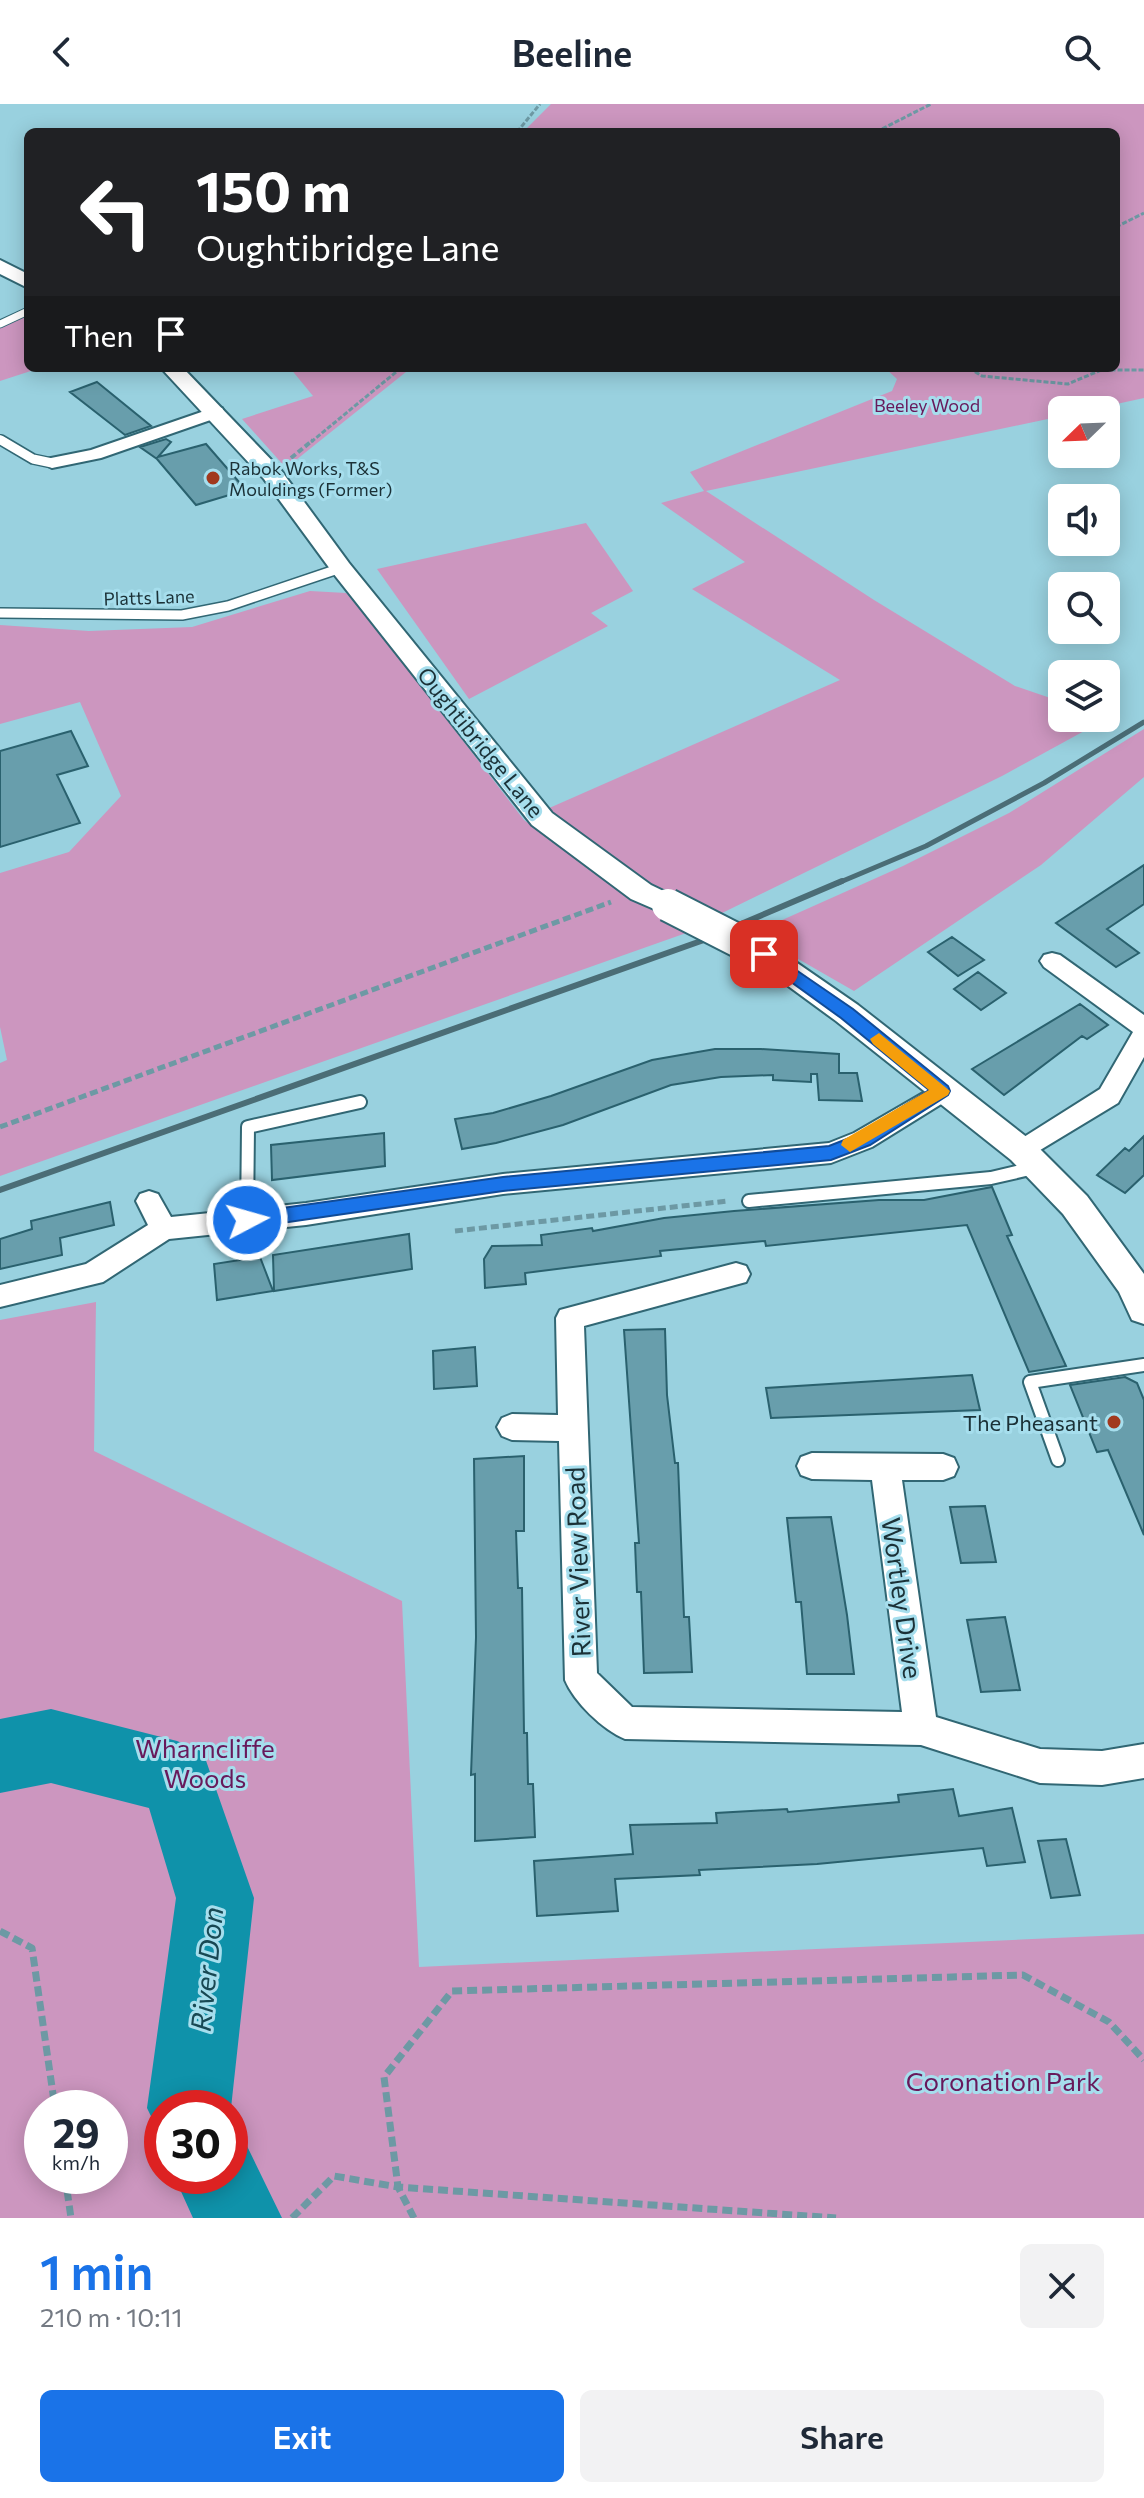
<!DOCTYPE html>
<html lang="en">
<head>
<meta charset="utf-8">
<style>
	:root { --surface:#fff; --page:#f2f2f3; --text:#1f2937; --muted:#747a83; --accent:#1a73e8 }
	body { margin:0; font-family:Commissioner,sans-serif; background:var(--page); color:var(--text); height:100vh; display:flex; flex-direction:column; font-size:30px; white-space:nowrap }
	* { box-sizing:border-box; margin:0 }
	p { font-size:26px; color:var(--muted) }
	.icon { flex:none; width:44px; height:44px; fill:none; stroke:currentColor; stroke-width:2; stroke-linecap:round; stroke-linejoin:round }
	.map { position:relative; height:2114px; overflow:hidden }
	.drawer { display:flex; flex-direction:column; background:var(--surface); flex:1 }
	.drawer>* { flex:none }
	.top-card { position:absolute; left:24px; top:24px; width:1096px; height:244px; border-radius:12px; box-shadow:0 4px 20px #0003; background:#202124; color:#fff; overflow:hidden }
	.needle { width:52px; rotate:247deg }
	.tools { position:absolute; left:1048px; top:292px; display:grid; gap:16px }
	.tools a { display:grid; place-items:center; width:72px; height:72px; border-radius:12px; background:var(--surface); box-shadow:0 4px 20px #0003; font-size:40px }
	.speed { position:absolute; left:24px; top:1986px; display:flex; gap:16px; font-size:40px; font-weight:700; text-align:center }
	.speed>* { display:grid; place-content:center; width:104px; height:104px; border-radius:50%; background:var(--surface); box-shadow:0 4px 20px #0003; line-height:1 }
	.speed small { font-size:20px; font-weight:400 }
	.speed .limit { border:12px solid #d22; background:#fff; color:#111 }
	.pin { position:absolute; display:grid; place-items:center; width:68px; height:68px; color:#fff; margin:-34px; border-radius:16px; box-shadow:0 4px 12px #0006 }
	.me { position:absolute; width:88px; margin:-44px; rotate:84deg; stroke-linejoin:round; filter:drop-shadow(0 0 6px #0008) }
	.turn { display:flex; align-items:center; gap:28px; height:168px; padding:0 40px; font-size:36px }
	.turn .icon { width:104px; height:104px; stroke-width:2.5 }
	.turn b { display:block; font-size:56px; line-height:68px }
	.then { display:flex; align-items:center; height:76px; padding:0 40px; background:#0003; gap:16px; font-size:30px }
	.round { display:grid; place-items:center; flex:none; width:84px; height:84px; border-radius:12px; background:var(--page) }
	.headline { display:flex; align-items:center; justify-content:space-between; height:136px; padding:0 40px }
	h1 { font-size:48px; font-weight:600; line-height:60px; color:var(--accent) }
	.action { display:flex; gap:16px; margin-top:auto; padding:16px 40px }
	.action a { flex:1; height:92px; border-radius:12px; background:var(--accent); color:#fff; font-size:32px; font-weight:600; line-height:92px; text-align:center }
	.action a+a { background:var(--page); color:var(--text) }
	header { display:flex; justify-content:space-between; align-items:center; height:104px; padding:0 40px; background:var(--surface); font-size:36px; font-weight:600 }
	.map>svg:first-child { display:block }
	.green { fill:#cc96bf; fill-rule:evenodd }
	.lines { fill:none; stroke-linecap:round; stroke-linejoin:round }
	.river { fill:#0f92aa; fill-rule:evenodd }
	.building { fill:#689eac; stroke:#2a616e; stroke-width:2 }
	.service-far2-casing { stroke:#316774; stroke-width:9 }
	.service-far1-casing { stroke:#316774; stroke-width:12 }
	.service-casing { stroke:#316774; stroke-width:16 }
	.minor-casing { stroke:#316774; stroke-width:4 }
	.tertiary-casing { stroke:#316774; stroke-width:4 }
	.path-far3 { stroke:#6d99a4; stroke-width:3; stroke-dasharray:5 2; stroke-linecap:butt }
	.path-far2 { stroke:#6d99a4; stroke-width:4; stroke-dasharray:6 3; stroke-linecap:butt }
	.path-far1 { stroke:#6d99a4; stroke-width:5; stroke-dasharray:8 4; stroke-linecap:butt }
	.path { stroke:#6d99a4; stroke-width:7; stroke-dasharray:10 5; stroke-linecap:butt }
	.service-far2 { stroke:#fff; stroke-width:7 }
	.service-far1 { stroke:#fff; stroke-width:9 }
	.service { stroke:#fff; stroke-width:12 }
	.minor { fill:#fff; fill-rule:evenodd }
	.tertiary { fill:#fff; fill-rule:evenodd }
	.rail-far1 { stroke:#4b6d76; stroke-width:5 }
	.rail { stroke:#4b6d76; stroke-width:6 }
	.tertiary-bridge-casing { stroke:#316774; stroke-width:36; stroke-linecap:butt }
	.tertiary-bridge { stroke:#fff; stroke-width:32 }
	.route { fill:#1a73e8; stroke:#114b97; stroke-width:2 }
	.slow { fill:#f59e0b }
	.poi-dot { fill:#a1391e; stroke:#a6deed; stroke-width:3 }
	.labels { text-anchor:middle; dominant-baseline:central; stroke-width:6; stroke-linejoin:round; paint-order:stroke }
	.far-park-label { font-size:18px; fill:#68195b; stroke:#a6deed }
	.far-poi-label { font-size:18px; fill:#1b3137; stroke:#a6deed; text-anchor:start }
	.far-street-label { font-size:18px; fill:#1b3137; stroke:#a6deed }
	.street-label { font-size:22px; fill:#1b3137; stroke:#a6deed }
	.poi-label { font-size:22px; fill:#1b3137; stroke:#a6deed; text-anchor:end }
	.near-street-label { font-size:26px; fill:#1b3137; stroke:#a6deed }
	.near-park-label { font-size:26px; fill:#68195b; stroke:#a6deed }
	.near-water-label { font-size:28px; font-style:italic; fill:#184853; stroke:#a6deed }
</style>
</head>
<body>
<header><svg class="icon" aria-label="back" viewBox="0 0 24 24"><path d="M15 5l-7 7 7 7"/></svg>Beeline<svg class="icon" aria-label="search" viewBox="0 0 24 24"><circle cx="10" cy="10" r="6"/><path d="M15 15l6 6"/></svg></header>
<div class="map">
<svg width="1144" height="2114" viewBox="0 0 1144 2114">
	<rect width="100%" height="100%" fill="#99d1df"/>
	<!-- green -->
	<path class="green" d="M551,0H1144V294L1089,306H1062V312L706,387L874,496L1015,582L1062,598V614H1108L1002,672L718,811L654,782L547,705L840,576L692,485L745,458L661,399L704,387L690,368L892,287L897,275L885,264H1116V28H523Z
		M28,207V264H40L0,277V220Z
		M290,264H411L286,364L242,315L313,292Z
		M586,419L633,487L591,509L608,522L469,595L377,465Z
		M310,487L346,489L367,512L524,716L614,781L689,828L0,1072V959L7,956L0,923V769L69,748L121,692L80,598L0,620V521L89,527L192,523Z
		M1144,625V673L1041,761L854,887L753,829L903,762L1009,709Z
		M96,1198L94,1347L402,1497L419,1863L1144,1830V2114H0V1216ZM42,2004H110V2072H42ZM162,2004H230V2072H162Z"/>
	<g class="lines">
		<!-- river -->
		<path class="river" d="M51,1605L177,1637L203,1648L254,1794L231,2004H162V2035L147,2004L176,1794L149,1704L51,1679L0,1689V1615Z
			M230,2035L247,2042L282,2114H193L174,2072H230Z"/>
	</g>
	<!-- building -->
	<path class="building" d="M97,278L151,322L125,331L70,288Z
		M166,335L171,338L158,353L206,340L246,386L196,401L157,355L140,343Z
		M71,627L88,662L57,671L80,719L0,743V647Z
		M1144,761V800L1107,825L1139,849L1116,863L1056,819Z
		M952,833L984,856L958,872L928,848Z
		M978,868L1006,889L981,906L954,885Z
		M1080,900L1108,921L1087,935L1082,932L1004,991L972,965Z
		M715,945H761L839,950V969H857L862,997L819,996L817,970H811V978L773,976V971L721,973L671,981L563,1021L496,1039L462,1045L455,1015L493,1009L551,992L652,956Z
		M384,1029L385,1062L272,1076L271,1041Z
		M1144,1032V1071L1125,1089L1097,1071L1125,1044L1129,1047Z
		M992,1083L1012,1131L1007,1132L1066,1262L1029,1268L967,1121L766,1142L765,1137L660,1147L661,1152L525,1169L526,1180L485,1184L484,1155L492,1142L542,1141L541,1131L592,1124L593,1127L664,1114L734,1107L879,1096H924Z
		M110,1098L114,1121L60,1134L62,1151L0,1165V1135L32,1125L31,1117Z
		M409,1130L412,1165L274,1187L273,1151Z
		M260,1153L273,1187L217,1196L214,1160Z
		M665,1225L667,1291L675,1359H678L684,1513H689L692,1568L644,1569L641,1488H637L635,1439H639L624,1226Z
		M475,1243L477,1282L434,1285L433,1247Z
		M972,1271L980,1306L771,1314L766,1284Z
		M1125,1273L1137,1279L1144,1296V1431L1108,1346L1097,1348L1070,1281Z
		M524,1352V1427H516L518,1484H522L524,1629H527L528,1680H533L535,1733L475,1737V1670L471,1671L476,1533L474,1355Z
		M985,1402L996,1458L961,1459L950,1403Z
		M831,1413L847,1511L854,1570H807L801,1498H796L787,1414Z
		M1005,1513L1020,1586L981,1588L967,1516Z
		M953,1685L959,1712L1012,1704L1025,1758L987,1762L983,1744L817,1760L699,1766L700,1771L615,1775L618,1807L537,1812L534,1757L633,1750L630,1721L717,1719L716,1709L787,1705L788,1708L899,1698L898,1691Z
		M1066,1735L1080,1791L1051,1794L1038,1737Z"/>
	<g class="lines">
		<!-- service-far2 casing -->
		<g class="service-far2-casing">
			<path id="service-far2" d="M0,220L28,207
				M0,335L5,338"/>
		</g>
		<!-- service-far1 casing -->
		<g class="service-far1-casing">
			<path id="service-far1" d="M1,336L33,355L52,359
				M0,509L182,511L228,502L341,464"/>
		</g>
		<!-- service casing -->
		<g class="service-casing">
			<path id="service" d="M749,1097L991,1074L1034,1064
				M247,1116L248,1023L360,998
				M1058,1356L1030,1278L1144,1261"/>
		</g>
		<!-- minor casing -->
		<g class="minor-casing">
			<path id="minor" d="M216,303L222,304L224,308L222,312L101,354L52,364L43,359L46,355L91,346Z
				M1052,849L1060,851L1144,911V953L1118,999L1022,1057L1013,1054L1009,1047L1013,1040L1100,985L1133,928L1044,863L1040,857L1044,851Z
				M942,978L951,980L955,987L951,994L872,1043L831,1059L503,1090L306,1121L169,1135L103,1178L0,1203V1181L86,1160L148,1121L136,1097L140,1090L149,1087L158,1090L171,1113L306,1099L503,1070L829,1039L854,1029Z
				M736,1159L746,1162L750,1170L746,1178L584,1222L597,1569L632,1603L902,1608L872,1376L812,1375L801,1371L797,1362L801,1353L812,1349L943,1350L954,1354L958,1363L954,1372L943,1376H902L936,1613L1040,1645L1102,1647L1144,1640V1674L1102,1681L1040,1679L921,1641L625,1635C603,1626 574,1598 565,1576L559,1337L512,1336L502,1332L497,1323L502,1314L512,1310L558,1311L556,1214L560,1206Z"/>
		</g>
		<!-- tertiary casing -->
		<g class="tertiary-casing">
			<path id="tertiary" d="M0,156L28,170V184L0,170Z
				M161,264H183L280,365L349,459L552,709L651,781L678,794L682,801L678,808L668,811L631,795L532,721L333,469L264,375Z
				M764,840L774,843L858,901L1033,1038L1087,1092L1144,1170V1220L1132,1216L1119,1188L1063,1110L1011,1056L836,917L754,857L750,850L754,843Z"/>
		</g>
		<!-- path-far3 -->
		<path class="path-far3" d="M517,28L540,0
			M876,28L931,0
			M1116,123L1144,109
			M969,264L982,272L1068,280L1101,266H1144
			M311,338L401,264"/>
		<!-- path-far2 -->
		<path class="path-far2" d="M291,354L313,336"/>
		<!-- path-far1 -->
		<path class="path-far1" d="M0,1023L611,798
			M455,1127L728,1097"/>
		<!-- path -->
		<path class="path" d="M0,1827L32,1844L55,2004
			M65,2072L71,2114
			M292,2114L334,2072L398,2083L384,1973L452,1887L1023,1871L1109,1918L1144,1956
			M414,2114L398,2083L836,2114"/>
		<!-- service-far2 -->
		<use href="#service-far2" class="service-far2"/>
		<!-- service-far1 -->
		<use href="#service-far1" class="service-far1"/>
		<!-- service -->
		<use href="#service" class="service"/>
		<!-- minor -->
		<use href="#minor" class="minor"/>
		<!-- tertiary -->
		<use href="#tertiary" class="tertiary"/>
		<!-- rail-far1 -->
		<path class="rail-far1" d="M838,779L926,742L1044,679L1144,618"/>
		<!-- rail -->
		<path class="rail" d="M0,1086L701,837L842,777"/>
		<!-- tertiary-bridge casing -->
		<g class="tertiary-bridge-casing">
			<path id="tertiary-bridge" d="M668,801L764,850"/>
		</g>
		<!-- tertiary-bridge -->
		<use href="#tertiary-bridge" class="tertiary-bridge"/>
	</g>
	<!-- route -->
	<path class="route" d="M764,844L853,905L948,982L950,987L948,991L870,1041L831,1056L503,1087L247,1124L240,1122L238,1116L240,1111L247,1109L503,1073L829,1042L857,1031L929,986L841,914L758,854L756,850Z"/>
	<!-- slow -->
	<path class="slow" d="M879,929L950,987L948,991L850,1048L841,1041L843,1036L929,986L873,940L870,935Z"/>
	<!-- markers -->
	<g class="poi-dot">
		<circle cx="213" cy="374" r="8"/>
		<circle cx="1114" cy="1318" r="8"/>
	</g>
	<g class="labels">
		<!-- far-park labels -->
		<g class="far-park-label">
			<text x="927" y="301">Beeley Wood</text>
		</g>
		<!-- far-poi labels -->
		<g class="far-poi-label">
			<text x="229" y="364">Rabok Works, T&amp;S<tspan x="229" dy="21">Mouldings (Former)</tspan></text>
		</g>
		<!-- far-street labels -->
		<g class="far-street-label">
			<text transform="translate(149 493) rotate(-2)">Platts Lane</text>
		</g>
		<!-- street labels -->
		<g class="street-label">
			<text transform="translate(481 638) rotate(51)">Oughtibridge Lane</text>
		</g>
		<!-- poi labels -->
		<g class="poi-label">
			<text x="1098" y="1318">The Pheasant</text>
		</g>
		<!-- near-street labels -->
		<g class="near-street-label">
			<text transform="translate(577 1458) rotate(-92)">River View Road</text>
			<text transform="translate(903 1494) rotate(82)">Wortley Drive</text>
		</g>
		<!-- near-park labels -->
		<g class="near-park-label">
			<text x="205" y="1643">Wharncliffe<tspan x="205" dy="30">Woods</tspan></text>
			<text x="1003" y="1976">Coronation Park</text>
		</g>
		<!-- near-water labels -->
		<g class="near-water-label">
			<text transform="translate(206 1865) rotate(-84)">River Don</text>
		</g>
	</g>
</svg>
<div class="tools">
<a><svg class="needle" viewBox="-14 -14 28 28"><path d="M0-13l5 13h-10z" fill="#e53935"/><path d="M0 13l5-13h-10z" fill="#747a83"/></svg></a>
<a><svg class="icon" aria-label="sound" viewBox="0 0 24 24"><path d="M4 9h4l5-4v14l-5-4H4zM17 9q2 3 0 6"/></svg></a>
<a><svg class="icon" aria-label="search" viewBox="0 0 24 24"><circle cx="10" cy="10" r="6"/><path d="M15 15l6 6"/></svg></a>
<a><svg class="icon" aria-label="layers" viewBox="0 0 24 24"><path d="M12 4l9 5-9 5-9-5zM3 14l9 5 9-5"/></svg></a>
</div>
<div class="speed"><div>29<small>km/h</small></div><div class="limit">30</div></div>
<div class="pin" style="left:764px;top:850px;background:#d93025"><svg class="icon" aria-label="arrive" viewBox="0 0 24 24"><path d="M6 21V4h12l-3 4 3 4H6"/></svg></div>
<svg class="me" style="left:247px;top:1116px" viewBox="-20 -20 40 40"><circle r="17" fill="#1a73e8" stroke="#fff" stroke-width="3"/><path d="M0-11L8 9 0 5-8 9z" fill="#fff"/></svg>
<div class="top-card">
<div class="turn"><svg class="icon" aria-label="left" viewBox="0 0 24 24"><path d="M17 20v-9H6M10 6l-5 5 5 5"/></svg><div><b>150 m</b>Oughtibridge Lane</div></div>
<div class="then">Then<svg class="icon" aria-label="arrive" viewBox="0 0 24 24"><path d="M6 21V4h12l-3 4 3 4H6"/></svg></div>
</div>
</div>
<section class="drawer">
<div class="headline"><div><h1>1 min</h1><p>210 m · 10:11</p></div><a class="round"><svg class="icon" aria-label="close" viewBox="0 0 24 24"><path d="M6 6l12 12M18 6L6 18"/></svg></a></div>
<div class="action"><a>Exit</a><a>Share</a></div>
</section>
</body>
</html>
